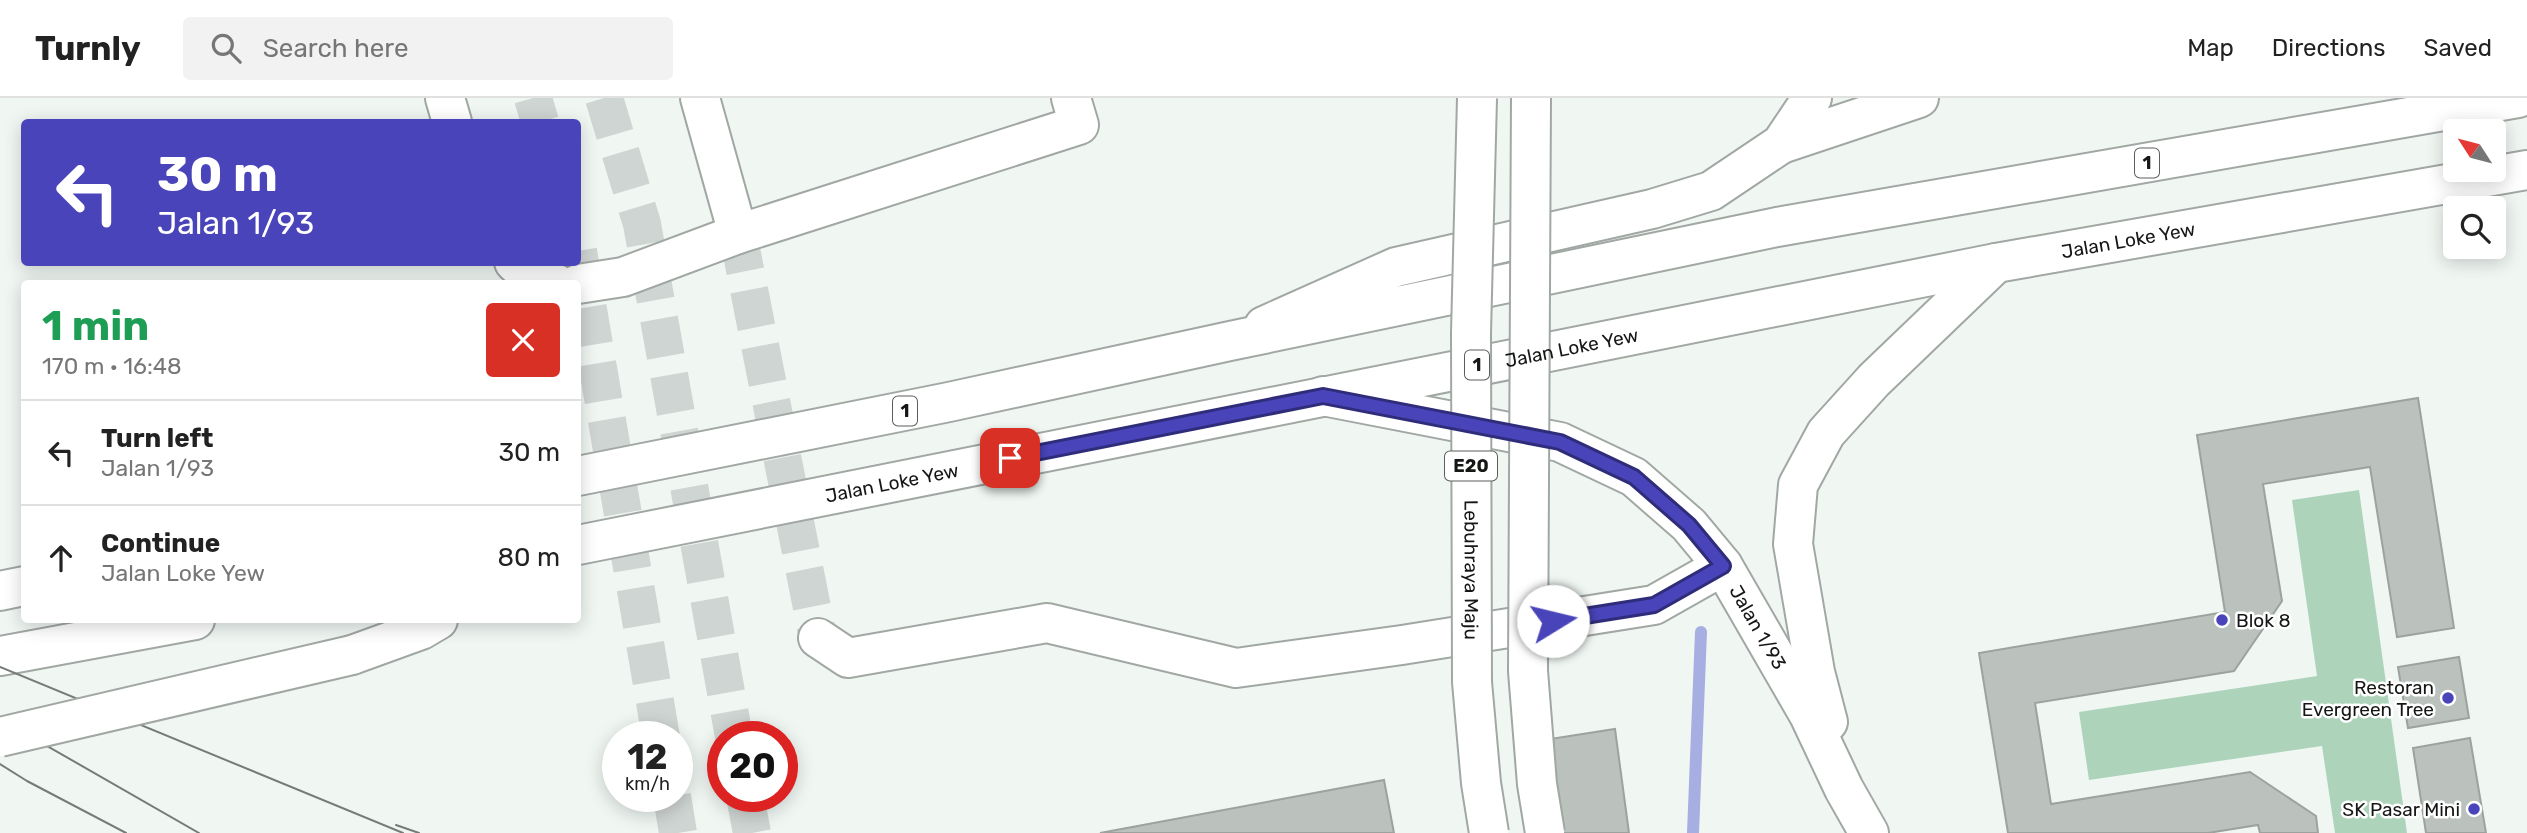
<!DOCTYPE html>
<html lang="en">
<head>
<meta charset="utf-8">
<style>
	:root { --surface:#fff; --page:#f2f2f2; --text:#222; --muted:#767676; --line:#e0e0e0 }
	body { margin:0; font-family:Rubik,sans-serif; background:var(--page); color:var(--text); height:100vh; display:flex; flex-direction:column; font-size:26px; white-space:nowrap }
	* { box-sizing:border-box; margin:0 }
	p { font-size:23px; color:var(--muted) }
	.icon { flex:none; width:38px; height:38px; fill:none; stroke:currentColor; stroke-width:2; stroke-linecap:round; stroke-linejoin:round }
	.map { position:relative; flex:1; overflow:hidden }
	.side { position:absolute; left:21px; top:182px; width:560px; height:343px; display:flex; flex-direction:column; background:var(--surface); border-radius:7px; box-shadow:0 4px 18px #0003 }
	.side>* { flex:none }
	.banner { position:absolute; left:21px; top:21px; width:560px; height:147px; border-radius:7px; box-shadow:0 4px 18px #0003; background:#4944ba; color:#fff; overflow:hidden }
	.needle { width:46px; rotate:306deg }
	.buttons { position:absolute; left:2443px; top:21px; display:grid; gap:14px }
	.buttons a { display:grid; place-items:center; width:63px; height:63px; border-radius:7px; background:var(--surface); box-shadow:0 4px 18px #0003; font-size:35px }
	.speed { position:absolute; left:602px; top:623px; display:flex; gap:14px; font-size:35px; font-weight:700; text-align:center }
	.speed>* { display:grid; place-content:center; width:91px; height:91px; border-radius:50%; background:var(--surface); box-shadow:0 4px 18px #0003; line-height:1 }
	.speed small { font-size:18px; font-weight:400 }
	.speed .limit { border:10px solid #d22; background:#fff; color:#111 }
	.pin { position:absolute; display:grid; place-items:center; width:60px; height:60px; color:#fff; margin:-30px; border-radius:14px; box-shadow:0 4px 10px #0006 }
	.me { position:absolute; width:77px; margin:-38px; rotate:81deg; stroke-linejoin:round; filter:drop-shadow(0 0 5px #0008) }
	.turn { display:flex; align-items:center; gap:24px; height:147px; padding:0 21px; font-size:32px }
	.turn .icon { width:91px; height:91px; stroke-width:2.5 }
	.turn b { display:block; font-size:49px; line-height:60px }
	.round { display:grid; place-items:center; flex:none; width:74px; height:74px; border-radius:7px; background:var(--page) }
	.overview { display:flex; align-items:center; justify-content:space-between; height:119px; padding:0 21px }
	h1 { font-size:42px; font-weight:700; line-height:52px; color:#1e9e55 }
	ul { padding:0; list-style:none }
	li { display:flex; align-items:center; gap:21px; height:105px; padding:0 21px; border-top:2px solid var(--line) }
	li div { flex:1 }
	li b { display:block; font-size:26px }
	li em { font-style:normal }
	header { display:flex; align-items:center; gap:42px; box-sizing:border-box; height:98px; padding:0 35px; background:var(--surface); border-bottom:2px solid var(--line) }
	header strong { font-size:33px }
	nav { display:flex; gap:38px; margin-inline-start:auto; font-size:24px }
	.search { width:490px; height:63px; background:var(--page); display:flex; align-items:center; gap:18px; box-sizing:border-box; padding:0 24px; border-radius:7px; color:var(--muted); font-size:26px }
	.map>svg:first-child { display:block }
	.green { fill:#add4bb }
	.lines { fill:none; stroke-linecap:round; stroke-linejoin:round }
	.stream { stroke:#a7aee1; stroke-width:12 }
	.building { fill:#bbc2bd; stroke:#9ca39e; stroke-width:2 }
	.minor-tunnel { stroke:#cfd5d2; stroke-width:38; stroke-dasharray:38 19; stroke-linecap:butt }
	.highway-tunnel { stroke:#cfd5d2; stroke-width:38; stroke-dasharray:38 19; stroke-linecap:butt }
	.minor-casing { stroke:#a1a8a3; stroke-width:42 }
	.highway-casing { stroke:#a1a8a3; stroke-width:42 }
	.minor { stroke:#fff; stroke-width:38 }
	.highway { stroke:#fff; stroke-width:38 }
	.tram { stroke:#767b78; stroke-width:2 }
	.highway-bridge-casing { stroke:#a1a8a3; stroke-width:42; stroke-linecap:butt }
	.highway-bridge { stroke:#fff; stroke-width:38 }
	.route-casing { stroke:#2f2c79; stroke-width:18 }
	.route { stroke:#4944ba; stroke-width:12 }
	.poi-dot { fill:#4944ba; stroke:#fff; stroke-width:2.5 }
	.labels { text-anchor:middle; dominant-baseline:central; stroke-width:5; stroke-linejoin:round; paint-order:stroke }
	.shield { fill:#fff; stroke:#5b5d5b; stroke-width:2 }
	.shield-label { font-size:18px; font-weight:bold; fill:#151715 }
	.street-label { font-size:19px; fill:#151715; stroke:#fff }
	.poi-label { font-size:19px; fill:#151715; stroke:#fff; text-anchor:end }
</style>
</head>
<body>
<header>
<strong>Turnly</strong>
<div class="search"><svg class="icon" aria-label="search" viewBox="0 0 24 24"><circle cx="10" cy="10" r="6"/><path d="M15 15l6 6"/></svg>Search here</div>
<nav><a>Map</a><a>Directions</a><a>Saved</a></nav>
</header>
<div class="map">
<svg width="2527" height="735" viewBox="0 0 2527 735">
	<rect width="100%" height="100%" fill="#f0f7f3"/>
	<!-- green -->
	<path class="green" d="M2359,392L2407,735H2335L2322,648L2089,682L2079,614L2317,578L2292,402Z"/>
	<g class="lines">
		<!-- stream -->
		<path class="stream" d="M1693,735L1701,534"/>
	</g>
	<!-- building -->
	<path class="building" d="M2418,300L2454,530L2397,539L2370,369L2263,386L2282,503L2234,573L2035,605L2051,706L2250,674L2316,718L2318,735H2260L2258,727L2208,735H2008L1979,555L2225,514L2197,337Z
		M2459,559L2469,620L2408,630L2398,569Z
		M1615,631L1629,735H1562L1550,641Z
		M2470,640L2486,735H2426L2413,650Z
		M1384,682L1394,735H1100Z"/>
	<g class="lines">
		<!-- minor-tunnel -->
		<path class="minor-tunnel" d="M738,136L818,540"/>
		<!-- highway-tunnel -->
		<path class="highway-tunnel" d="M533,0L540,24
			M604,0L642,126L734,639
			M578,153L661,639
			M672,698L678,735
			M745,698L752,735"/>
		<!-- minor casing -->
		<g class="minor-casing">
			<g id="minor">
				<path d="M445,0L452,24"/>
				<path d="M700,0L738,136"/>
				<path d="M1781,46L1919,0"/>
				<path d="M514,164L528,177L557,186"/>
				<path d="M578,186L623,179L738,136L1079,27L1071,0"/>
				<path d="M1264,228L1396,169L1652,111L1711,93L1781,46L1812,0"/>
				<path id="s1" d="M1323,298L1560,344L1634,379L1689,427L1723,468L1809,617L1844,691L1869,735"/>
				<path d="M818,540L848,560L1047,525L1236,570L1402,547L1654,507L1723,468"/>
				<path d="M1828,624L1815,574L1793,446L1798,387L1826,335L1874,282L1996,165"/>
			</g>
		</g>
		<!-- highway casing -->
		<g class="highway-casing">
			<g id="highway">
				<path d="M578,378L949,304L1230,243L1777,129L2518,0"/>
				<path id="s2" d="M578,447L1996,165L2527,72"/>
				<path d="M0,493L24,488"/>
				<path d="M352,557L421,532L438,522"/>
				<path d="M0,558L195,522"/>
			</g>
		</g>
		<!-- minor -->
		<use href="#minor" class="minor"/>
		<!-- highway -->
		<use href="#highway" class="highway"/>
		<!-- tram -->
		<path class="tram" d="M0,569L403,735
			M0,621L199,735
			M0,666L27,683L126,735
			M396,727L419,735"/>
		<!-- highway-bridge casing -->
		<g class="highway-bridge-casing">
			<g id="highway-bridge">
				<path id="s3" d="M1477,0L1471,235L1472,584L1481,685L1489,735"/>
				<path d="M1531,0L1528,573L1537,686L1545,735"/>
				<path d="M0,639L352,557"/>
			</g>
		</g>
		<!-- highway-bridge -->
		<use href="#highway-bridge" class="highway-bridge"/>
	</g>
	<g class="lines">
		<!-- route casing -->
		<g class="route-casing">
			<path id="route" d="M1010,360L1323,298L1560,344L1634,379L1689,427L1723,468L1654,507L1553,523"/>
		</g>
		<!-- route -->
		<use href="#route" class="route"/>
	</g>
	<!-- markers -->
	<g class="poi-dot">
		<circle cx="2222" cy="522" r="7"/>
		<circle cx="2448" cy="600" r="7"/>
		<circle cx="2474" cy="711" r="7"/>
	</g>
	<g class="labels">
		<!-- shield labels -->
		<g class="shield">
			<rect x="2135" y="50.5" width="24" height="29" rx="5"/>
			<rect x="1465" y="252.5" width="24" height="29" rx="5"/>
			<rect x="893" y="298.5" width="24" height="29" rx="5"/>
			<rect x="1445" y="353.5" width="52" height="29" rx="5"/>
		</g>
		<g class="shield-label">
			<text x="2147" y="65">1</text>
			<text x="1477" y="267">1</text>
			<text x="905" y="313">1</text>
			<text x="1471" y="368">E20</text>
		</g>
		<!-- street labels -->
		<g class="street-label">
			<text stroke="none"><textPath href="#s2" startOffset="1580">Jalan Loke Yew</textPath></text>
			<text stroke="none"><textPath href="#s2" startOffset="1013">Jalan Loke Yew</textPath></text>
			<text stroke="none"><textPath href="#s2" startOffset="320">Jalan Loke Yew</textPath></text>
			<text stroke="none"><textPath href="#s3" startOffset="472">Lebuhraya Maju</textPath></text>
			<text stroke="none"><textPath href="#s1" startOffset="520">Jalan 1/93</textPath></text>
		</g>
		<!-- poi labels -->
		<g class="poi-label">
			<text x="2236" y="522" text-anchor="start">Blok 8</text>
			<text x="2434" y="589">Restoran<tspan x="2434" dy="22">Evergreen Tree</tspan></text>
			<text x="2460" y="711">SK Pasar Mini</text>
		</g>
	</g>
</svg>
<div class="buttons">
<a><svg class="needle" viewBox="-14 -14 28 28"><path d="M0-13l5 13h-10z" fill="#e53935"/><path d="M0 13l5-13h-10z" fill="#767676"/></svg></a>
<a><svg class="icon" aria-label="search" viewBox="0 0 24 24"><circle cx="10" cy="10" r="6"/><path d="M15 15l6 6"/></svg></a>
</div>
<div class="speed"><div>12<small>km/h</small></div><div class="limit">20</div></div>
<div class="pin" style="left:1010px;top:360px;background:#d93025"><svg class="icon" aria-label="arrive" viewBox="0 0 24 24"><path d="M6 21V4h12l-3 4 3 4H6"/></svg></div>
<svg class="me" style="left:1553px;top:523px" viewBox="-20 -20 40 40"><circle r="19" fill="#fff"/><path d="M0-13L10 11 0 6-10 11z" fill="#4944ba"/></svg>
<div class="banner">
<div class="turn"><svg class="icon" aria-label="left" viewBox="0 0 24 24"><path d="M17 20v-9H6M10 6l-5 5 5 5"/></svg><div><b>30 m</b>Jalan 1/93</div></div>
</div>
<section class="side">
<div class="overview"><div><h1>1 min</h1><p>170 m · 16:48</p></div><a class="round" style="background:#d93025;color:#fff"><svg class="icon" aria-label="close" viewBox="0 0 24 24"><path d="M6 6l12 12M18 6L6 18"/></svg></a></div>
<ul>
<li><svg class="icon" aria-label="left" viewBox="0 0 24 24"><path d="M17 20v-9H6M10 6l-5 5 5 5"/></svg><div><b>Turn left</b><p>Jalan 1/93</p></div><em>30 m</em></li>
<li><svg class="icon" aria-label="ahead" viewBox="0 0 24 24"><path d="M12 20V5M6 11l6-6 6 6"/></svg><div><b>Continue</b><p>Jalan Loke Yew</p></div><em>80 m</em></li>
</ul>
</section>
</div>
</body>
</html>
